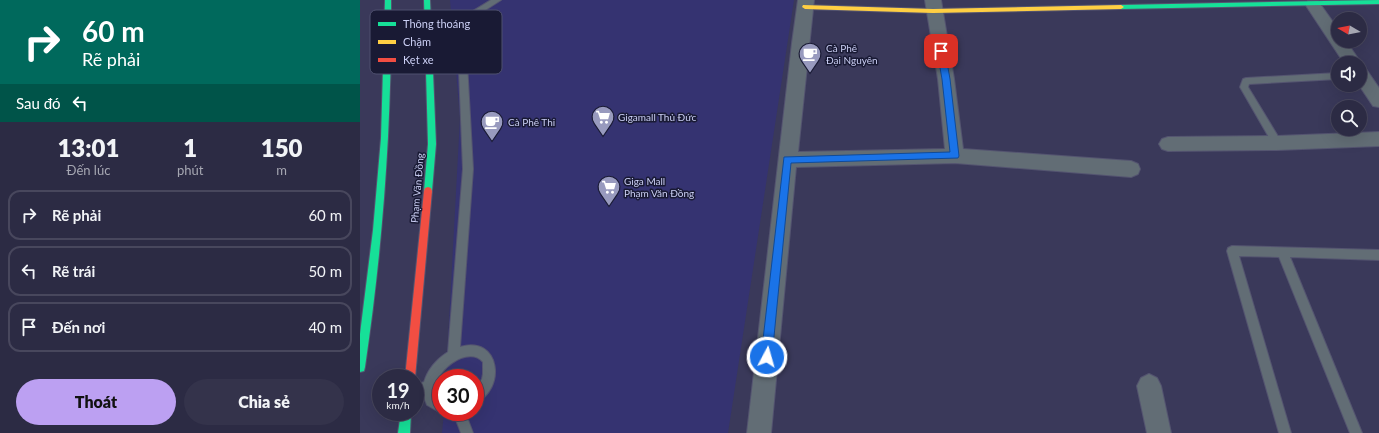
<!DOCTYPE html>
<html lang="vi">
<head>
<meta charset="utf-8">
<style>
	:root { --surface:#2c2b44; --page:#34334b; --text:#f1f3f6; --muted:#a6a7b2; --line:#48475d; --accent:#bca0f2 }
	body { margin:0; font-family:Lato,sans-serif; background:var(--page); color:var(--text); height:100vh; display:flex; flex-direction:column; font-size:15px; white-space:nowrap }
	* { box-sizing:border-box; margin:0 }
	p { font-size:13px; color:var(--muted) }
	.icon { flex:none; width:22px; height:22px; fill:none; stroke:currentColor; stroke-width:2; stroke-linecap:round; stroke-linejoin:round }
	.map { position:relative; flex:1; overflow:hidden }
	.drawer { display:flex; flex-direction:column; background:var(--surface); width:360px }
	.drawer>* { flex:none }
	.banner { background:#00695c; color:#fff; overflow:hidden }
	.needle { width:26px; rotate:280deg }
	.tools { position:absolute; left:971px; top:12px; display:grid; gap:8px }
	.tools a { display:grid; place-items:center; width:36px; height:36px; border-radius:50%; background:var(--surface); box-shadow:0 4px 16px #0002,0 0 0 1px var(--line); font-size:20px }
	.speed { position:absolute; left:12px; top:369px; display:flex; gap:8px; font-size:20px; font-weight:700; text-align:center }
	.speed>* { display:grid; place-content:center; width:52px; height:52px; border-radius:50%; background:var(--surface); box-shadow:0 4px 16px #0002,0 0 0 1px var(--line); line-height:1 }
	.speed small { font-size:10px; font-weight:400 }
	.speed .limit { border:6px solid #d22; background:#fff; color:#111 }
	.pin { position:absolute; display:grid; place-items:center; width:34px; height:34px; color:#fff; margin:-17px; border-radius:8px; box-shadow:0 2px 6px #0006 }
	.me { position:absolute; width:44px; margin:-22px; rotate:6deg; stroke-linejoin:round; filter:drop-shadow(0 0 3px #0008) }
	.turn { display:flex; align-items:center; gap:14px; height:84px; padding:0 16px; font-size:18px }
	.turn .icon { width:52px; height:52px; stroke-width:2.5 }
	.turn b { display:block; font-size:28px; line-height:34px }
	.then { display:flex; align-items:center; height:38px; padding:0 16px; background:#0003; gap:8px; font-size:15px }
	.eta { display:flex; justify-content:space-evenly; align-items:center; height:68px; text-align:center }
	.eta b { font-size:24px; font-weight:800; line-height:28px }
	.cta { display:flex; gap:8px; margin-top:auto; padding:8px 16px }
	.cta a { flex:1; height:46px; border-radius:24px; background:var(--accent); color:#111; font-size:16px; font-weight:800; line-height:46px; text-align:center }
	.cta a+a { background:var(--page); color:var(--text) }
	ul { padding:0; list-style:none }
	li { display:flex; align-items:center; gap:12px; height:50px; margin:0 8px 6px; padding:0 8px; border:2px solid var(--line); border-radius:12px }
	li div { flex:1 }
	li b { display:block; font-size:15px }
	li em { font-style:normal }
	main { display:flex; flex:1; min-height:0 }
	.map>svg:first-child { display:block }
	.built { fill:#353371 }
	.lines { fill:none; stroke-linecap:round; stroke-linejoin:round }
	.lane-casing { stroke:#545470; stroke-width:2 }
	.street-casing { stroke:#545470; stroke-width:2 }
	.fast-casing { stroke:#545470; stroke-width:2 }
	.slow-casing { stroke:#545470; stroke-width:2 }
	.jam-casing { stroke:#545470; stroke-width:2 }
	.lane { fill:#626d75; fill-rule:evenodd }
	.street { fill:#626d75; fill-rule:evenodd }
	.fast { fill:#16e098; fill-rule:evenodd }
	.slow { fill:#ffcf43; fill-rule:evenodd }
	.jam { fill:#f24e42; fill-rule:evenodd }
	.route { fill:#1a73e8; stroke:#114b97 }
	.labels { text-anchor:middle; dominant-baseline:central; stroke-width:3; stroke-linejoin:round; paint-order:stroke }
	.poi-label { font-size:10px; fill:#cbcff4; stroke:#191a34; text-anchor:start }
	.street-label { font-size:10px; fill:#cbcff4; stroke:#191a34 }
	.key { fill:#191a34; stroke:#4e506e; stroke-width:1 }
	.key-label { font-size:11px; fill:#cbcff4 }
</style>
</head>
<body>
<main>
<section class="drawer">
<div class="banner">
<div class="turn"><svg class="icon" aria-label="right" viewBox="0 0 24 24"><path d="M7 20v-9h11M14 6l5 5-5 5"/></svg><div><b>60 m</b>Rẽ phải</div></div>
<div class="then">Sau đó<svg class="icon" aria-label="left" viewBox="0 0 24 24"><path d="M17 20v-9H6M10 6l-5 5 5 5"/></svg></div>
</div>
<div class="eta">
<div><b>13:01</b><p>Đến lúc</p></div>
<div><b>1</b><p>phút</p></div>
<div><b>150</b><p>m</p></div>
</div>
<ul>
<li><svg class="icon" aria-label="right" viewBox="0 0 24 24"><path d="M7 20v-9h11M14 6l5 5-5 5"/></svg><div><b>Rẽ phải</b></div><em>60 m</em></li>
<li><svg class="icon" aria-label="left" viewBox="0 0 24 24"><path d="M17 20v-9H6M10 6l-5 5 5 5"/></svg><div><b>Rẽ trái</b></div><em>50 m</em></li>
<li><svg class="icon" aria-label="arrive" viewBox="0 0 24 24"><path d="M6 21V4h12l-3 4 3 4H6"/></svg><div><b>Đến nơi</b></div><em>40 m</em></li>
</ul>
<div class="cta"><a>Thoát</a><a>Chia sẻ</a></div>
</section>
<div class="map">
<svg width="1019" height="433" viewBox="0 0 1019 433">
	<rect width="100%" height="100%" fill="#3a395a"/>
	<!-- built -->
	<path class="built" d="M90,0H434L368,433H82L84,412H115V378H86L100,118Z"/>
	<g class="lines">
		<!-- lane casing -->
		<g class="lane-casing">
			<path id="lane" d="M131,0H141L116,16L122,17L127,22C128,36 118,41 106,45L113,169L100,347C141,335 146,390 115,403V389L122,379L123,374V362C105,341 59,384 81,400V412H84L81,413L67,405L63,395L55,397V385L64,382C68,369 77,359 88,352L103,169L98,46L83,43L79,35C85,22 95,21 106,15C115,10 123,5 131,0ZM107,21L119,23C121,39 101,42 89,39L87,35C91,27 99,23 107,21Z
				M978,73V79L889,84L888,87L922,143L917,147L914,146L880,87L883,79L886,78Z
				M872,246L1019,250V260L930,257L1002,433H990L919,257L879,256L931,433H919L867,251L868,248Z
				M93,412H105L113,433H101Z"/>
		</g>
		<!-- street casing -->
		<g class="street-casing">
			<path id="street" d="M438,0H454L438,152L585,149L578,79L565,0H581L594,79L603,149L771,161L778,164L780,169L778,174L771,177L595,163L436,167L411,433H387L432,43Z
				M948,1H958L978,29V41H986L1001,63L1000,65V63H984L945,4Z
				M1000,67L1006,69L1019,88V107L1013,106L999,85Z
				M1019,132V146L917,150L808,151L802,149L799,144L802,139L808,137L917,136Z
				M789,374L797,378L801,386L811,433H787L777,386L781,378Z"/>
		</g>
		<!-- fast casing -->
		<g class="fast-casing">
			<path id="fast" d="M25,0H31C32,123 23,245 5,367L4,371L0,372V334L13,230L21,138Z
				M64,0H70L76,144L72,191L71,194H65L64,191L68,144Z
				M1019,0V4L761,9L758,7L761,5Z
				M41,412H51L50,433H38Z"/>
		</g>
		<!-- slow casing -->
		<g class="slow-casing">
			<path id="slow" d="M443,5L573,9L761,5L764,7L761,9L573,13L445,9L442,7Z
				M69,40H72V44L29,57L25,54L26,52Z"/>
		</g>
		<!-- jam casing -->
		<g class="jam-casing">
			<path id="jam" d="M68,187L71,188L72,191L55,378H45L64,191L65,188Z"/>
		</g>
		<!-- lane -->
		<use href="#lane" class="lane"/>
		<!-- street -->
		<use href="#street" class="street"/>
		<!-- fast -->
		<use href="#fast" class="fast"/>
		<!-- slow -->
		<use href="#slow" class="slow"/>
		<!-- jam -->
		<use href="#jam" class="jam"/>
	</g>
	<!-- route -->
	<path class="route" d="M581,49L585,51L590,79L599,156L598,158L431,163L412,357L410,361L407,362L403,361L401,357L424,157L590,152L582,79L577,51Z"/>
	<!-- icons -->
	<defs>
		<g id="cafe-pin" transform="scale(1.15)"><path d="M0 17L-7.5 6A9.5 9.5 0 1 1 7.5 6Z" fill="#989abe" stroke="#191a34"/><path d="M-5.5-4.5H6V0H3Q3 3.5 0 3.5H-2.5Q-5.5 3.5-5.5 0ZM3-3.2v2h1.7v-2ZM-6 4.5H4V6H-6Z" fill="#fff"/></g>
		<g id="supermarket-pin" transform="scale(1.15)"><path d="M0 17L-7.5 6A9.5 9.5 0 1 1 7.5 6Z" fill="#989abe" stroke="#191a34"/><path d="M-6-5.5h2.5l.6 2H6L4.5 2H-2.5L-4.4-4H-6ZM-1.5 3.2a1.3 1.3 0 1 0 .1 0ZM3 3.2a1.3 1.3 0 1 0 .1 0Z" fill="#fff"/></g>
	</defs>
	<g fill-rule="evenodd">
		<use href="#cafe-pin" x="450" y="54"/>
		<use href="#supermarket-pin" x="243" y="117"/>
		<use href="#cafe-pin" x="132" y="122"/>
		<use href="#supermarket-pin" x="249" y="187"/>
	</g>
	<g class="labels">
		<!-- poi labels -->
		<g class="poi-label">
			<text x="466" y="48">Cà Phê<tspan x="466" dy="12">Đại Nguyên</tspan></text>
			<text x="258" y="117">Gigamall Thủ Đức</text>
			<text x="148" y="122">Cà Phê Thi</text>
			<text x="264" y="181">Giga Mall<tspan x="264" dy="12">Phạm Văn Đồng</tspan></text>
		</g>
		<!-- street labels -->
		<g class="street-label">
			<text transform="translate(57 188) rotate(-85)">Phạm Văn Đồng</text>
		</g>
	</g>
	<!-- legend -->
	<rect x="10" y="10" width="132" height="64" rx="6" class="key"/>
	<rect x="18" y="22" width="18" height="4" fill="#16e098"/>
	<rect x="18" y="40" width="18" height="4" fill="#ffcf43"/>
	<rect x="18" y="58" width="18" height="4" fill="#f24e42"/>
	<g class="key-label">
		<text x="43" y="28">Thông thoáng</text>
		<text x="43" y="46">Chậm</text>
		<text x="43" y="64">Kẹt xe</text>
	</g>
</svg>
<div class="tools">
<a><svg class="needle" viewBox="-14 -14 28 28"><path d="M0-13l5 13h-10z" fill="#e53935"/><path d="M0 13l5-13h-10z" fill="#a6a7b2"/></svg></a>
<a><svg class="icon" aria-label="sound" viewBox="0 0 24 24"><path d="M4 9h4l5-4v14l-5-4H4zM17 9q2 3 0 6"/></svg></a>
<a><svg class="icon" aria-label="search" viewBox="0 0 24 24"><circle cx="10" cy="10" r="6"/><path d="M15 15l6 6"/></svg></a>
</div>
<div class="speed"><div>19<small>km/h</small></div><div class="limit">30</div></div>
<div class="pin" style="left:581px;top:51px;background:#d93025"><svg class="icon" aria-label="arrive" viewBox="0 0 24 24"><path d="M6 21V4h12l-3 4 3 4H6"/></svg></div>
<svg class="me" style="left:407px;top:357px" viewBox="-20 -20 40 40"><circle r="17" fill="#1a73e8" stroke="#fff" stroke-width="3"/><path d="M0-11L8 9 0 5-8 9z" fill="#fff"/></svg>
</div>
</main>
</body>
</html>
